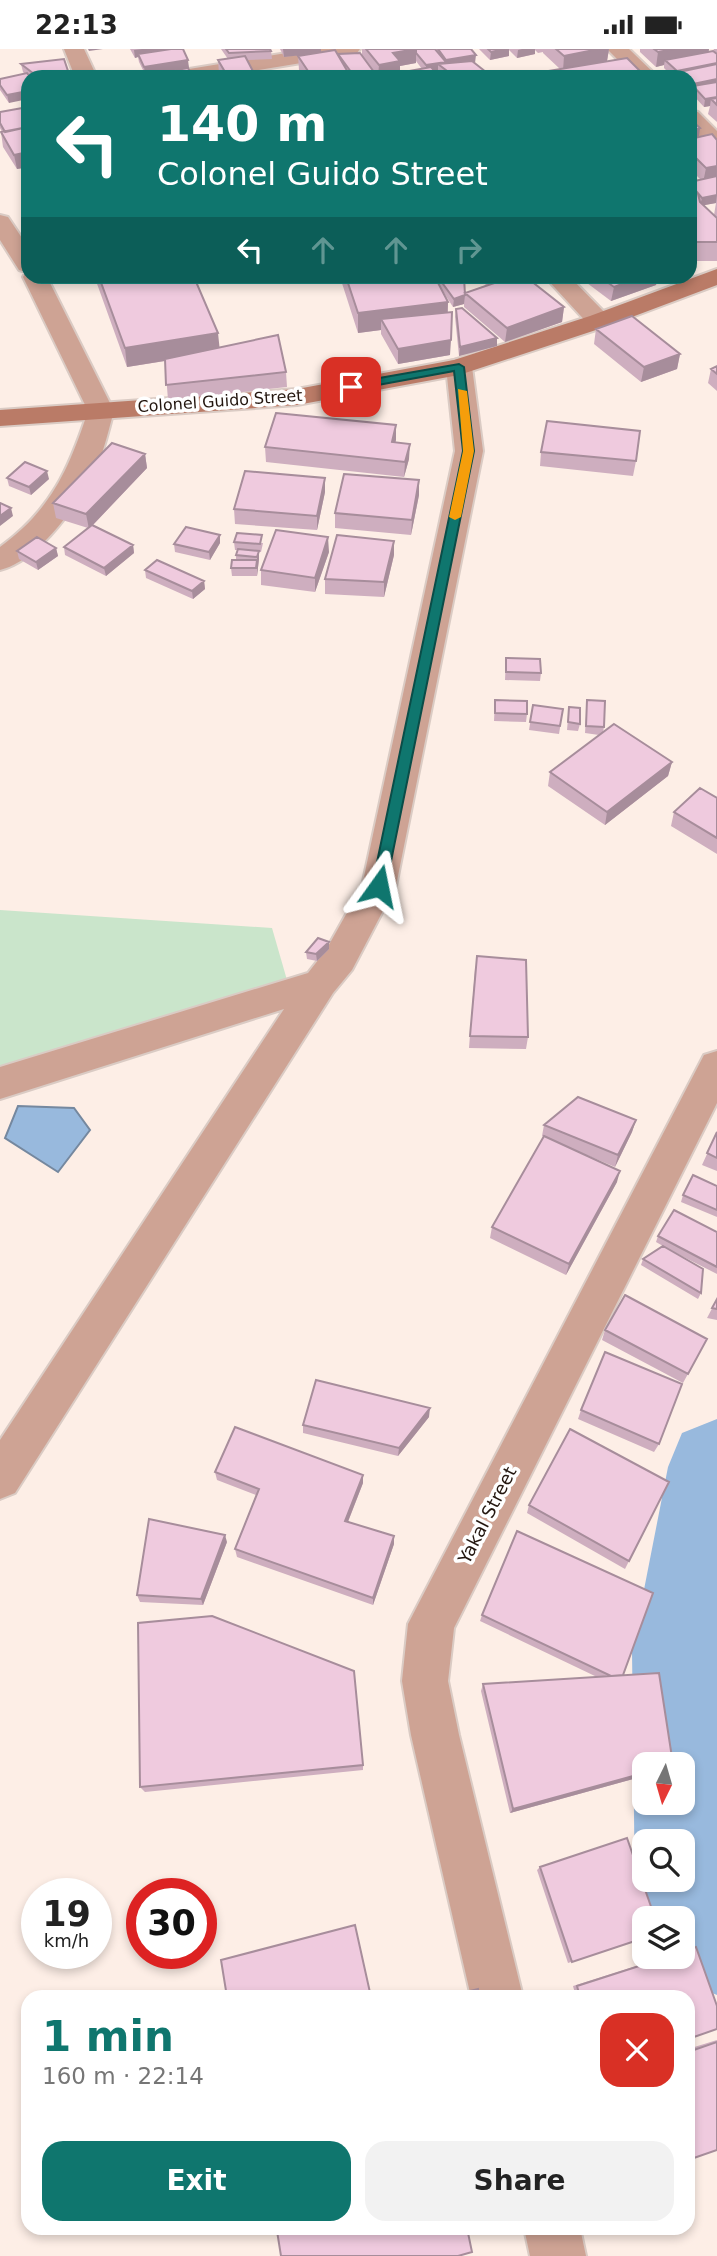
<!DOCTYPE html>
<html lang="en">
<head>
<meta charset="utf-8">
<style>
	:root { --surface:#fff; --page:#f2f2f2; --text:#222; --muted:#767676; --accent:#0f766e }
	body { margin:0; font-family:"DejaVu Sans",sans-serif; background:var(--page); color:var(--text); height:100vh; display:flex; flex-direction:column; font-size:26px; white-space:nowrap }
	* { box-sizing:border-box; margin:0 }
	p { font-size:23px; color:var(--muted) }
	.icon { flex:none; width:38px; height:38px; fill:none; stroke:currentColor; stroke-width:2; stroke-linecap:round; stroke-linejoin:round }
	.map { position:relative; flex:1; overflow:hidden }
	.details { position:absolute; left:21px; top:1941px; width:674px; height:245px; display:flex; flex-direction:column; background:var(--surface); border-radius:21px; box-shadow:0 4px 10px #0003 }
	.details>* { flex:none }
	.banner { position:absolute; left:21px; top:21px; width:676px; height:214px; border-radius:21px; box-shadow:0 4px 10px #0003; background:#0f766e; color:#fff; overflow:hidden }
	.needle { width:46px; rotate:185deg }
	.controls { position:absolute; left:632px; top:1703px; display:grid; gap:14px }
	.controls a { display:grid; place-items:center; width:63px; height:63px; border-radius:14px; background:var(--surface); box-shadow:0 4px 10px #0003; font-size:35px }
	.speed { position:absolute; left:21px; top:1829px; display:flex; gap:14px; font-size:35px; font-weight:700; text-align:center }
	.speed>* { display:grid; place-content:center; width:91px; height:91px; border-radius:50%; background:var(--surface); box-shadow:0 4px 10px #0003; line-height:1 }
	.speed small { font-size:18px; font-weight:400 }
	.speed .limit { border:10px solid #d22; background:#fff; color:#111 }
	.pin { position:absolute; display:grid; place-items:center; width:60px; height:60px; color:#fff; margin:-30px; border-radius:14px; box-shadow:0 4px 10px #0006 }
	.me { position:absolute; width:77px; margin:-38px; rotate:12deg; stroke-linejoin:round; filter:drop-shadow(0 0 5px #0008) }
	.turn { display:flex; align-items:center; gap:24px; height:147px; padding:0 21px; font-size:32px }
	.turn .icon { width:91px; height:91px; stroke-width:2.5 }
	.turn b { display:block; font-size:49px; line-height:60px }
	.lanes { display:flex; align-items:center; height:66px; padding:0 21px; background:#0003; justify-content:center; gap:35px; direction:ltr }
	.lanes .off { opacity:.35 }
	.round { display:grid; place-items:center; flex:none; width:74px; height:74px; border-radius:21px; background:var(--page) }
	.head { display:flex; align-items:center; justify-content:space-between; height:119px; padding:0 21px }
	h1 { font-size:42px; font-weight:700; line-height:52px; color:var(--accent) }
	.primary-button { display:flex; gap:14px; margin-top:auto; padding:14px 21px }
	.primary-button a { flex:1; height:80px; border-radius:21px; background:var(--accent); color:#fff; font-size:28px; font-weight:700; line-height:80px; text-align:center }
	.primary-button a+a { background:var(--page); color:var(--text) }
	.status { display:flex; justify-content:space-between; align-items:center; height:49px; padding:0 35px; background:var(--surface); direction:ltr }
	.status svg { height:19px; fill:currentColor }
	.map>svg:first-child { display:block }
	.green { fill:#cae5cb }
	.water { fill:#98b9dd; stroke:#75889f; stroke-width:2 }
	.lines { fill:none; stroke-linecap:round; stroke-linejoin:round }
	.river { fill:#98b9dd; fill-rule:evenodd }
	.street-casing { stroke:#dacbc4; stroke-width:4 }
	.secondary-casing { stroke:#dacbc4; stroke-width:4 }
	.street { fill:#cea394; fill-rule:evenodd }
	.secondary { fill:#ba7b67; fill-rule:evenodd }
	.wall { fill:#ceaebf; fill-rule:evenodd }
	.shaded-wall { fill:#a78d9b }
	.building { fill:#efcade; stroke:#a78d9b; stroke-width:2 }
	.route { fill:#0f766e; stroke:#0a4d48; stroke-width:2 }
	.slow { fill:#f59e0b }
	.labels { text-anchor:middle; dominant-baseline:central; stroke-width:7; stroke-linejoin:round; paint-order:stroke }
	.far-street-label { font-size:16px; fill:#23160f; stroke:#fff }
	.street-label { font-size:18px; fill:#23160f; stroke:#fff }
</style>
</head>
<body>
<div class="status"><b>22:13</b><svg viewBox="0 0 49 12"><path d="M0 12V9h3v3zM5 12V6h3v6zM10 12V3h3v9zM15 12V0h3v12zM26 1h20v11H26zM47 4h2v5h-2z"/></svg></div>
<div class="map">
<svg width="717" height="2207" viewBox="0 0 717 2207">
	<rect width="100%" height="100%" fill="#fdeee6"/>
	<!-- green -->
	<path class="green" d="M0,861L272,879L289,938L0,1023Z"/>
	<!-- water -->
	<path class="water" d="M18,1057L74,1059L90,1081L58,1123L5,1089Z"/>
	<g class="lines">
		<!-- river -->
		<path class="river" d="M717,1370V1946L676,1929L663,1908H682V1869L644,1870L635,1848L632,1602L668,1418L682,1384ZM644,1715H682V1754H644ZM644,1792H682V1830H644Z"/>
		<!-- street casing -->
		<g class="street-casing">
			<path id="street" d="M64,0H84L97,28H75Z
				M311,0H360L357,4L350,6L216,28H166L169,23L177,22Z
				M607,0H629L658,28H635Z
				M690,61L698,63L717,82V101L709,99L690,80Z
				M0,166L8,168L28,198V228H47L114,362C109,379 105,398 98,415C81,451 41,511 0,521V498C51,461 69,420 88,362L23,228L26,223L19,221L0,191Z
				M545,228H570L608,267L612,272L608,277L599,280L590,277Z
				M459,310L468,312L472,318L483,402L396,837L352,921L333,944L15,1444L0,1450V1391L284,960L0,1050V1018L308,924L326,901L362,837L455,402L446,318L450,312Z
				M717,1002V1054L454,1579L448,1632L459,1686L523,1948H471L411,1686L402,1632L408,1575L704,1006Z
				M524,2179H580L586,2207H530Z"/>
		</g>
		<!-- secondary casing -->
		<g class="secondary-casing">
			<path id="secondary" d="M717,220V236L608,277L459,326L297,356L0,377V361L297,340L454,311L590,267Z"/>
		</g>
		<!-- street -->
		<use href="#street" class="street"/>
		<!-- secondary -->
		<use href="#secondary" class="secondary"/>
	</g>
	<!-- wall -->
	<path class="wall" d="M130,0H183L189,19L145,25L139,13L138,8L135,9Z
		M221,0H270L271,2L272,10L247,11L256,28H221L219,25L218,11L228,10Z
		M280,0H321V3L338,7V5L362,7V0H471L475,14H474L486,28H444L438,23V22H435L440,28H404V23L422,20L416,12V14L400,17V27L401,28H303L299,21L298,7L313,4L284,8Z
		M479,0H609L607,12L643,25L642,28H512L560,20L543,4V3L538,4L535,1V5L517,9L509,1V7L490,11Z
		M640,0H709L708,3L713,2L714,0H717V73L708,65L710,57L704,58L692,45V43L690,42V28H673L664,19V16L656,18L640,3Z
		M21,15L69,28H28L9,54L0,41V30L25,25L23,23Z
		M28,58V131L24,119L17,120L3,98L1,83H2L0,79V63Z
		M690,70L699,88L717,91V212H690V133L700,130L690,120ZM716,154L714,166L704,156Z
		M95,228H194L219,299L286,323L287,338L168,351L165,312L127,318L96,232Z
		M340,228H435L436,231L437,228H464L465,244L486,236L476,228H528V229L564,258L562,273L505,293L464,258V255L453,258L442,241L448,253V263L450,306L398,315L381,285V281L358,284Z
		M579,228H658L656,236L611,252Z
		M456,260L497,289V297L459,307L455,268Z
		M596,280L680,305L677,320L641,333L594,295Z
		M717,317V342L708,334L711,320Z
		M396,376L395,393L409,410L404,428L266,413L265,398Z
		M541,403L636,412L633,427L540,417Z
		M145,405L147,419L93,476L133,496L134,504L106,527L65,506L64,498L88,479L56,469L53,454Z
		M7,429L49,430L31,446L9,437Z
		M325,429V443L317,481L235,475L234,460Z
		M419,446L411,486L335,479V464Z
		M220,486V494L210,511L175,503L174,495Z
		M234,493L263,494L261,503H259V510L257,527H232L231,519L236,511V506L237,501H235Z
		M56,499L58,507L38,521L19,510L17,502Z
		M329,503L315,543L261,536V521Z
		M394,506L384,548L325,545V530Z
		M145,521L204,532L205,540L193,550L146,529Z
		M506,609L541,624L540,632L505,631Z
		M495,651L527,665L526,673L494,672Z
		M587,651L604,678L603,683L672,713L668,727L605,776L548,737L550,723L599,686L585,684Z
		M533,656L563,660L559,685L529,681Z
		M569,658L580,675L578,682L567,681Z
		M717,749V805L671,777L674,763Z
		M329,893V900L317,912L307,910L306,903Z
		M475,920L528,988L526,1000L469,999Z
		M636,1071L632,1083L615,1118L565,1097L617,1133L566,1226L490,1189L492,1178L544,1088L542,1087L544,1076Z
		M717,1083V1122L702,1116Z
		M717,1137V1168L681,1153L683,1146Z
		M717,1183V1225L668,1200L701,1244L698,1250L641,1216L643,1210L663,1197L656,1193L658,1187Z
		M717,1250V1271L707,1269Z
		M605,1281L707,1290L683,1334L602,1291Z
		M581,1361L659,1395L654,1403L578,1370Z
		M429,1368L398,1407L303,1384V1376Z
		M215,1423L363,1426V1434L348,1473L394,1495L373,1556L237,1508L235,1500L256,1446L217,1431Z
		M529,1456L629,1512L625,1520L527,1464Z
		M227,1493L203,1556L140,1553L137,1546Z
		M482,1566L623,1626L644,1715V1727L510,1764L481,1642L483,1635L597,1628L480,1572Z
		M363,1716V1721L145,1743L140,1738Z
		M540,1818L644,1889L568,1914L537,1821Z
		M696,1898L688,1948H576L573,1937L665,1908H682V1902Z
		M717,1991V2101L688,2111V2000Z"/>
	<!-- shaded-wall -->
	<path class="shaded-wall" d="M88,0H103L89,2Z
		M142,0H182L138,5V8L135,9L134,1Z
		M283,0H321V4L284,8Z
		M416,0V14L400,17V27L378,28L379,16L393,4Z
		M504,0H509V7L490,11L491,3Z
		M522,0H535V5L517,9L518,1Z
		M599,0H609L607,12L563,22L564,7Z
		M674,0H709L708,7L665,11L664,16L656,18L658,3Z
		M476,6L475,14L446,18V11Z
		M188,11L189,19L145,25L144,18Z
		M446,13L445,21L438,15V22L426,24V16Z
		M717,14V21L679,23L678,28H676L677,22Z
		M374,23V28H354V27Z
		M486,23V28H468Z
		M69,25V28H40Z
		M349,25V28H326Z
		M643,25L642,28H626Z
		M717,30V38L693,37L691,43L693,35Z
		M28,42V50L9,54L7,46Z
		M717,48V55L711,50L710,57L704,58L705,50Z
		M700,79L698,94L690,96V82Z
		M28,103V118L17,120L14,106Z
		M717,117V131L703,134L706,119Z
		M717,146L716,154L700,157L702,149Z
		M641,228H658L656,236L611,252L614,238Z
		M465,246L464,255L453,258L454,250Z
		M448,253L447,273L381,270V281L358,284V264Z
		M564,258L562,273L505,293L507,279Z
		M218,284L220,303L127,318L125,299Z
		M497,289V297L459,307L460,298Z
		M451,291L450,306L398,315V300Z
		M680,305L677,320L641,333L644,318Z
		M396,376V391L392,408V393Z
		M410,395L409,410L404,428L405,413Z
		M145,405L147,419L89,480L86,465Z
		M47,422L49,430L31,446L29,438Z
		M325,429V443L317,481V467Z
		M419,431V446L411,486L412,471Z
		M11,459L13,467L0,477V467Z
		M220,486V494L210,511L209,503Z
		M328,488L329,503L315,543V529Z
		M394,492V506L384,548V533Z
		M133,496L134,504L106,527L104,519Z
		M56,499L58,507L38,521L36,513Z
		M259,502V510L257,527V508Z
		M204,532L205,540L193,550L192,542Z
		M672,713L668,727L605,776L607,763Z
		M329,893V900L317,912L316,905Z
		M636,1071L632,1083L615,1118L618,1106Z
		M620,1122L617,1133L566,1226L569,1215Z
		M430,1359L429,1368L398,1407L399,1399Z
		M363,1426V1434L345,1480V1472Z
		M225,1486L227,1493L203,1556L201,1550Z
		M394,1487V1495L373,1556V1549Z
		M644,1724V1727L510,1764L513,1760Z"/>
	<!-- building -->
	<path class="building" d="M171,0H183L188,11L144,18L138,5Z
		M226,0H270L271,2L229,4Z
		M366,0H416L393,4L400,12L379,16Z
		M416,0H435L446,13L426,16L416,4Z
		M438,0H471L476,6L446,11Z
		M488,0H504L491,3Z
		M556,0H599L564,7Z
		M654,0H674L658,3Z
		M335,1L349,25L326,28H312L298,7Z
		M713,2L717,5V14L677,22L665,11Z
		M360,4L374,23L354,27L338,5Z
		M245,7L256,28H228L218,11Z
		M627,9L643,25L626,28H512Z
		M64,10L69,25L38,28L21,15Z
		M472,12L486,23L468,28H455L438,15Z
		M717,15V30L693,35L690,33V28H684L679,23Z
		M431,18L440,28H408L404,23Z
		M188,19L193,28H155L153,25Z
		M395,22L401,28H364Z
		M27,24L30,28H28V42L7,46L0,36V30Z
		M213,24L215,28H193V27Z
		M717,33V48L705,50L693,37Z
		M717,49V56L711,50Z
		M28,58V78L5,83L0,74V63Z
		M690,70L700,79L690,82Z
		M28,78V103L14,106L1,83Z
		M712,85L717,91V117L706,119L690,103V90Z
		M24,118H28V127Z
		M717,127V146L702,149L690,135V133Z
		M690,135L698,145L700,153L717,169V193H690Z
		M99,228H194L218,284L125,299Z
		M346,228H435L448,253L358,264Z
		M438,228H464L465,246L454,250Z
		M486,228H512L494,234Z
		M512,228H526L564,258L507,279L465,244Z
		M600,228H641L614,238Z
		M462,259L497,289L460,298L456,260Z
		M452,263L451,291L398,300L381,270Z
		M632,267L680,305L644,318L596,280Z
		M278,286L286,323L166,336L165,310Z
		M717,317V325L711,320Z
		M276,364L396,376L392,393L410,395L405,413L265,398Z
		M547,372L640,382L636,412L541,403Z
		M112,394L145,405L86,465L53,454Z
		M25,413L47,422L29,438L7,429Z
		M245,422L325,429L317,467L234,460Z
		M344,425L419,431L412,471L335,464Z
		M0,454L11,459L0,467Z
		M92,476L133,496L104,519L64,498Z
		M186,478L220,486L209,503L174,495Z
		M276,481L328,488L315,529L261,521Z
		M237,484L262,486L260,495L234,493Z
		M337,486L394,492L384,533L325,530Z
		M37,488L56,499L36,513L17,502Z
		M238,500L259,502L257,508L236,506Z
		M157,511L204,532L192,542L145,521Z
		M232,511H257L256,519H231Z
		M506,609L540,610L541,624L506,623Z
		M495,651L527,652V665L495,664Z
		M587,651L605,652L604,678L586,677Z
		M533,656L563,660L560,677L530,673Z
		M569,658L580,659V675L568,673Z
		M614,675L672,713L607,763L550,723Z
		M700,739L717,749V789L674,763Z
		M318,889L329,893L316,905L306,903Z
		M477,907L526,911L528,988L470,987Z
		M578,1048L636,1071L618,1106L544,1076Z
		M717,1083V1109L707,1104Z
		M544,1087L620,1122L569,1215L492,1178Z
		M693,1126L717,1137V1161L683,1146Z
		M674,1161L717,1183V1218L658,1187Z
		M663,1197L703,1220L701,1244L643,1210Z
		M625,1246L707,1290L688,1325L605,1281Z
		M717,1250V1260L712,1259Z
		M605,1303L682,1335L659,1395L581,1361Z
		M316,1331L430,1359L399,1399L303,1376Z
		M235,1378L363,1426L345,1472L394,1487L373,1549L235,1500L259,1440L215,1423Z
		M570,1380L669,1433L629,1512L529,1456Z
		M149,1470L225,1486L201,1550L137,1546Z
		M517,1482L653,1544L623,1626L611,1627L482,1566Z
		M212,1567L354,1622L363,1716L140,1738L138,1574Z
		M659,1624L673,1715H644V1724L513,1760L483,1635Z
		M627,1789L655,1869H644V1889L572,1913L540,1818Z
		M355,1876L371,1948H227L221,1911Z
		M696,1898L717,1957V1980L688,1990V1948H580L577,1937L667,1908H682V1902Z
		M478,1940L479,1948H446Z
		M717,1993V2101L688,2111V2003Z
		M291,2179H467L472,2203L458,2207H281L277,2182Z"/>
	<!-- route -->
	<path class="route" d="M459,315L464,318L474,402L386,837L379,842L372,837L463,402L454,322L351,341L345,338L351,334Z"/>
	<!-- slow -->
	<path class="slow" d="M458,340L467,342L474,402L461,468L455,471L449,468L463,402Z"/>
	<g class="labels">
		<!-- far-street labels -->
		<g class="far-street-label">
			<text transform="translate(220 352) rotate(-4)">Colonel Guido Street</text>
		</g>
		<!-- street labels -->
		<g class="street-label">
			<text transform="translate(487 1466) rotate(-63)">Yakal Street</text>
		</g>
	</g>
</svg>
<div class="controls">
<a><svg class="needle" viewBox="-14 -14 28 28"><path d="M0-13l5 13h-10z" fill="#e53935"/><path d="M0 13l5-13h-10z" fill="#767676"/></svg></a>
<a><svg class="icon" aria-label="search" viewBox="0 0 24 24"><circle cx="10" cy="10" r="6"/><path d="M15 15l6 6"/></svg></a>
<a><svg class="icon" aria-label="layers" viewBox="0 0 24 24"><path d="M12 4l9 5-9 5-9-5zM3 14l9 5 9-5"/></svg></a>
</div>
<div class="speed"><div>19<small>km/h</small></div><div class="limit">30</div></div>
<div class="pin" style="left:351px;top:338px;background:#d93025"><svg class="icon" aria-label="arrive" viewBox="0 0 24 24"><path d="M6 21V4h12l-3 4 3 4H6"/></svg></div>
<svg class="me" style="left:379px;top:837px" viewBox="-20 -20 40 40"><path d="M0-17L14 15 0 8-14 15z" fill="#0f766e" stroke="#fff" stroke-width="4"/></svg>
<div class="banner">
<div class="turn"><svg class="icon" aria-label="left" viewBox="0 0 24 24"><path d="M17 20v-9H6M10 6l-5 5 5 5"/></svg><div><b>140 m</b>Colonel Guido Street</div></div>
<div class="lanes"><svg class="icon" aria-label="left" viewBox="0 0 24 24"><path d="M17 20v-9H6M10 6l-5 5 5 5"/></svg><svg class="icon off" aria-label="ahead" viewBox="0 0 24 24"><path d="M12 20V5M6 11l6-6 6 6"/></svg><svg class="icon off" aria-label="ahead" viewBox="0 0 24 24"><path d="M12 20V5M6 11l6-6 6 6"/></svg><svg class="icon off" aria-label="right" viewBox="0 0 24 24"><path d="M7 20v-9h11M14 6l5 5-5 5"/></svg></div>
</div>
<section class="details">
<div class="head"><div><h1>1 min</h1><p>160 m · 22:14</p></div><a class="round" style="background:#d93025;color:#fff"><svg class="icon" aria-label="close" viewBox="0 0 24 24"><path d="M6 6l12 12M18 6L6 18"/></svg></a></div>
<div class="primary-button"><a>Exit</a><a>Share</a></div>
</section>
</div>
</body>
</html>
